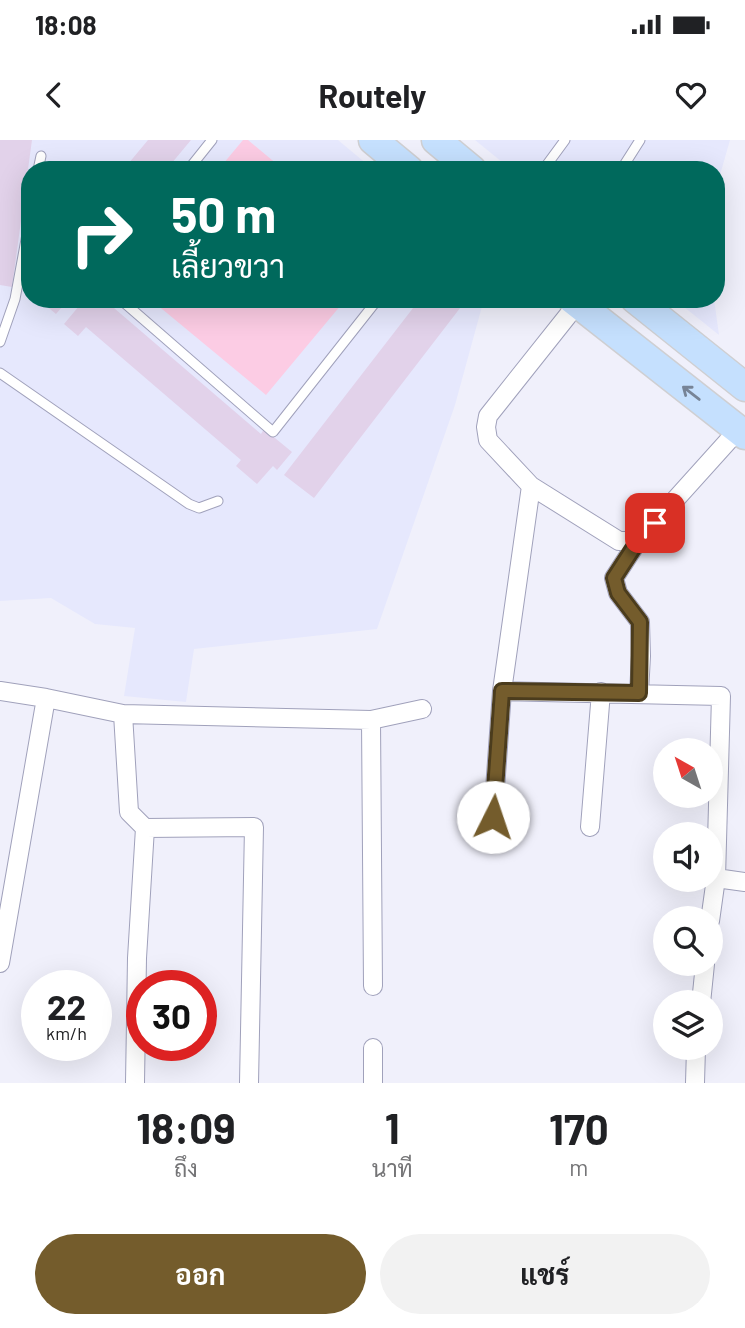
<!DOCTYPE html>
<html lang="th">
<head>
<meta charset="utf-8">
<style>
	:root { --surface:#fff; --page:#f2f2f2; --text:#202124; --muted:#757577; --accent:#745c2c }
	body { margin:0; font-family:Barlow,Sarabun,sans-serif; background:var(--page); color:var(--text); height:100vh; display:flex; flex-direction:column; font-size:26px; white-space:nowrap }
	* { box-sizing:border-box; margin:0 }
	p { font-size:23px; color:var(--muted) }
	.icon { flex:none; width:38px; height:38px; fill:none; stroke:currentColor; stroke-width:2; stroke-linecap:round; stroke-linejoin:round }
	.map { position:relative; height:943px; overflow:hidden }
	.side { display:flex; flex-direction:column; background:var(--surface); flex:1 }
	.side>* { flex:none }
	.guide { position:absolute; left:21px; top:21px; width:704px; height:147px; border-radius:28px; box-shadow:0 7px 28px #0002; background:#00695c; color:#fff; overflow:hidden }
	.needle { width:46px; rotate:321deg }
	.buttons { position:absolute; left:653px; top:598px; display:grid; gap:14px }
	.buttons a { display:grid; place-items:center; width:70px; height:70px; border-radius:50%; background:var(--surface); box-shadow:0 7px 28px #0002; font-size:35px }
	.speed { position:absolute; left:21px; top:830px; display:flex; gap:14px; font-size:35px; font-weight:700; text-align:center }
	.speed>* { display:grid; place-content:center; width:91px; height:91px; border-radius:50%; background:var(--surface); box-shadow:0 7px 28px #0002; line-height:1 }
	.speed small { font-size:18px; font-weight:400 }
	.speed .limit { border:10px solid #d22; background:#fff; color:#111 }
	.pin { position:absolute; display:grid; place-items:center; width:60px; height:60px; color:#fff; margin:-30px; border-radius:14px; box-shadow:0 4px 10px #0006 }
	.me { position:absolute; width:77px; margin:-38px; rotate:4deg; stroke-linejoin:round; filter:drop-shadow(0 0 5px #0008) }
	.turn { display:flex; align-items:center; gap:24px; height:147px; padding:0 35px; font-size:32px }
	.turn .icon { width:91px; height:91px; stroke-width:2.5 }
	.turn b { display:block; font-size:49px; line-height:60px }
	.eta { display:flex; justify-content:space-evenly; align-items:center; height:119px; text-align:center }
	.eta b { font-size:42px; font-weight:700; line-height:49px }
	.action { display:flex; gap:14px; margin-top:auto; padding:14px 35px }
	.action a { flex:1; height:80px; border-radius:42px; background:var(--accent); color:#fff; font-size:28px; font-weight:700; line-height:80px; text-align:center }
	.action a+a { background:var(--page); color:var(--text) }
	.status { display:flex; justify-content:space-between; align-items:center; height:49px; padding:0 35px; background:var(--surface); direction:ltr }
	.status svg { height:19px; fill:currentColor }
	header { display:flex; justify-content:space-between; align-items:center; height:91px; padding:0 35px; background:var(--surface); font-size:32px; font-weight:700 }
	.map>svg:first-child { display:block }
	.built { fill:#e6e8fd }
	.green { fill:#fccce4 }
	.building { fill:#e2d2ea }
	.lines { fill:none; stroke-linecap:round; stroke-linejoin:round }
	.service-casing { stroke:#a0a1bb; stroke-width:11 }
	.minor-casing { stroke:#a0a1bb; stroke-width:20 }
	.primary-casing { stroke:#cfcfd2; stroke-width:31 }
	.service { stroke:#fff; stroke-width:9 }
	.minor { stroke:#fff; stroke-width:18 }
	.primary { stroke:#c5e0fe; stroke-width:28 }
	.oneway { stroke:#778497 }
	.route-casing { stroke:#4b3c1d; stroke-width:18 }
	.route { stroke:#745c2c; stroke-width:12 }
</style>
</head>
<body>
<div class="status"><b>18:08</b><svg viewBox="0 0 49 12"><path d="M0 12V9h3v3zM5 12V6h3v6zM10 12V3h3v9zM15 12V0h3v12zM26 1h20v11H26zM47 4h2v5h-2z"/></svg></div>
<header><svg class="icon" aria-label="back" viewBox="0 0 24 24"><path d="M15 5l-7 7 7 7"/></svg>Routely<svg class="icon" aria-label="heart" viewBox="0 0 24 24"><path d="M12 20l-8-8c-3-5 5-10 8-4 3-6 11-1 8 4z"/></svg></header>
<div class="map">
<svg width="745" height="943" viewBox="0 0 745 943">
	<rect width="100%" height="100%" fill="#f0f0fb"/>
	<!-- built -->
	<path class="built" d="M0,0H338L374,30H30V159H484L455,265L377,489L194,509L186,562L124,556L135,488L95,484L51,458L0,461Z
		M475,0H730L716,49V30H512Z
		M674,159H714L719,195Z"/>
	<!-- green -->
	<path class="green" d="M243,0H248L284,30H218Z
		M150,159H346L266,255Z"/>
	<!-- building -->
	<path class="building" d="M0,0H32L12,147L0,145Z
		M148,0H191L166,30H123Z
		M38,159H69L56,174Z
		M74,159H112L117,164L114,168L261,294L264,289L292,312L277,330L273,326L257,344L236,326L241,320L86,187L78,196L64,184L79,166L73,161Z
		M420,159H467L314,358L284,335Z"/>
	<g class="lines">
		<!-- service casing -->
		<g class="service-casing">
			<path id="service" d="M38,30L41,16
				M188,30L212,0
				M543,30L565,0
				M621,30L640,0
				M120,159L273,292L378,159
				M0,202L15,159L30,78
				M0,233L189,364L199,368L218,361"/>
		</g>
		<!-- minor casing -->
		<g class="minor-casing">
			<path id="minor" d="M577,164L488,276L486,287L488,300L531,346L619,401H638L738,290
				M638,401L614,438L618,453L640,482L641,516L639,553
				M0,551L46,558L123,574L371,580L422,569
				M502,551L721,556L716,738L710,781
				M123,574L129,672L145,688L137,818L135,943
				M371,580L373,846
				M493,677L502,551L531,346
				M590,687L601,552
				M145,688L254,687L249,943
				M716,738L745,742
				M0,823L46,558
				M701,863L705,824
				M373,943V908
				M695,943L696,908"/>
		</g>
		<!-- primary casing -->
		<g class="primary-casing">
			<path id="primary" d="M373,0L409,30
				M436,0L472,30
				M572,159L745,295
				M635,159L745,247"/>
		</g>
		<!-- service -->
		<use href="#service" class="service"/>
		<!-- minor -->
		<use href="#minor" class="minor"/>
		<!-- primary -->
		<use href="#primary" class="primary"/>
	</g>
	<!-- one-way arrows -->
	<defs><path id="oneway-shaft" d="M-6 0H5M1.5-3L5.5 0L1.5 3" fill="none" stroke-width="1.6" stroke-linecap="round" stroke-linejoin="round" transform="scale(1.75)"/></defs>
	<use class="oneway" href="#oneway-shaft" transform="translate(691 253) rotate(-142)"/>
	<g class="lines">
		<!-- route casing -->
		<g class="route-casing">
			<path id="route" d="M493,677L502,551L639,553L640,482L618,453L614,438L638,401L655,383"/>
		</g>
		<!-- route -->
		<use href="#route" class="route"/>
	</g>
</svg>
<div class="buttons">
<a><svg class="needle" viewBox="-14 -14 28 28"><path d="M0-13l5 13h-10z" fill="#e53935"/><path d="M0 13l5-13h-10z" fill="#757577"/></svg></a>
<a><svg class="icon" aria-label="sound" viewBox="0 0 24 24"><path d="M4 9h4l5-4v14l-5-4H4zM17 9q2 3 0 6"/></svg></a>
<a><svg class="icon" aria-label="search" viewBox="0 0 24 24"><circle cx="10" cy="10" r="6"/><path d="M15 15l6 6"/></svg></a>
<a><svg class="icon" aria-label="layers" viewBox="0 0 24 24"><path d="M12 4l9 5-9 5-9-5zM3 14l9 5 9-5"/></svg></a>
</div>
<div class="speed"><div>22<small>km/h</small></div><div class="limit">30</div></div>
<div class="pin" style="left:655px;top:383px;background:#d93025"><svg class="icon" aria-label="arrive" viewBox="0 0 24 24"><path d="M6 21V4h12l-3 4 3 4H6"/></svg></div>
<svg class="me" style="left:493px;top:677px" viewBox="-20 -20 40 40"><circle r="19" fill="#fff"/><path d="M0-13L10 11 0 6-10 11z" fill="#745c2c"/></svg>
<div class="guide">
<div class="turn"><svg class="icon" aria-label="right" viewBox="0 0 24 24"><path d="M7 20v-9h11M14 6l5 5-5 5"/></svg><div><b>50 m</b>เลี้ยวขวา</div></div>
</div>
</div>
<section class="side">
<div class="eta">
<div><b>18:09</b><p>ถึง</p></div>
<div><b>1</b><p>นาที</p></div>
<div><b>170</b><p>m</p></div>
</div>
<div class="action"><a>ออก</a><a>แชร์</a></div>
</section>
</body>
</html>
